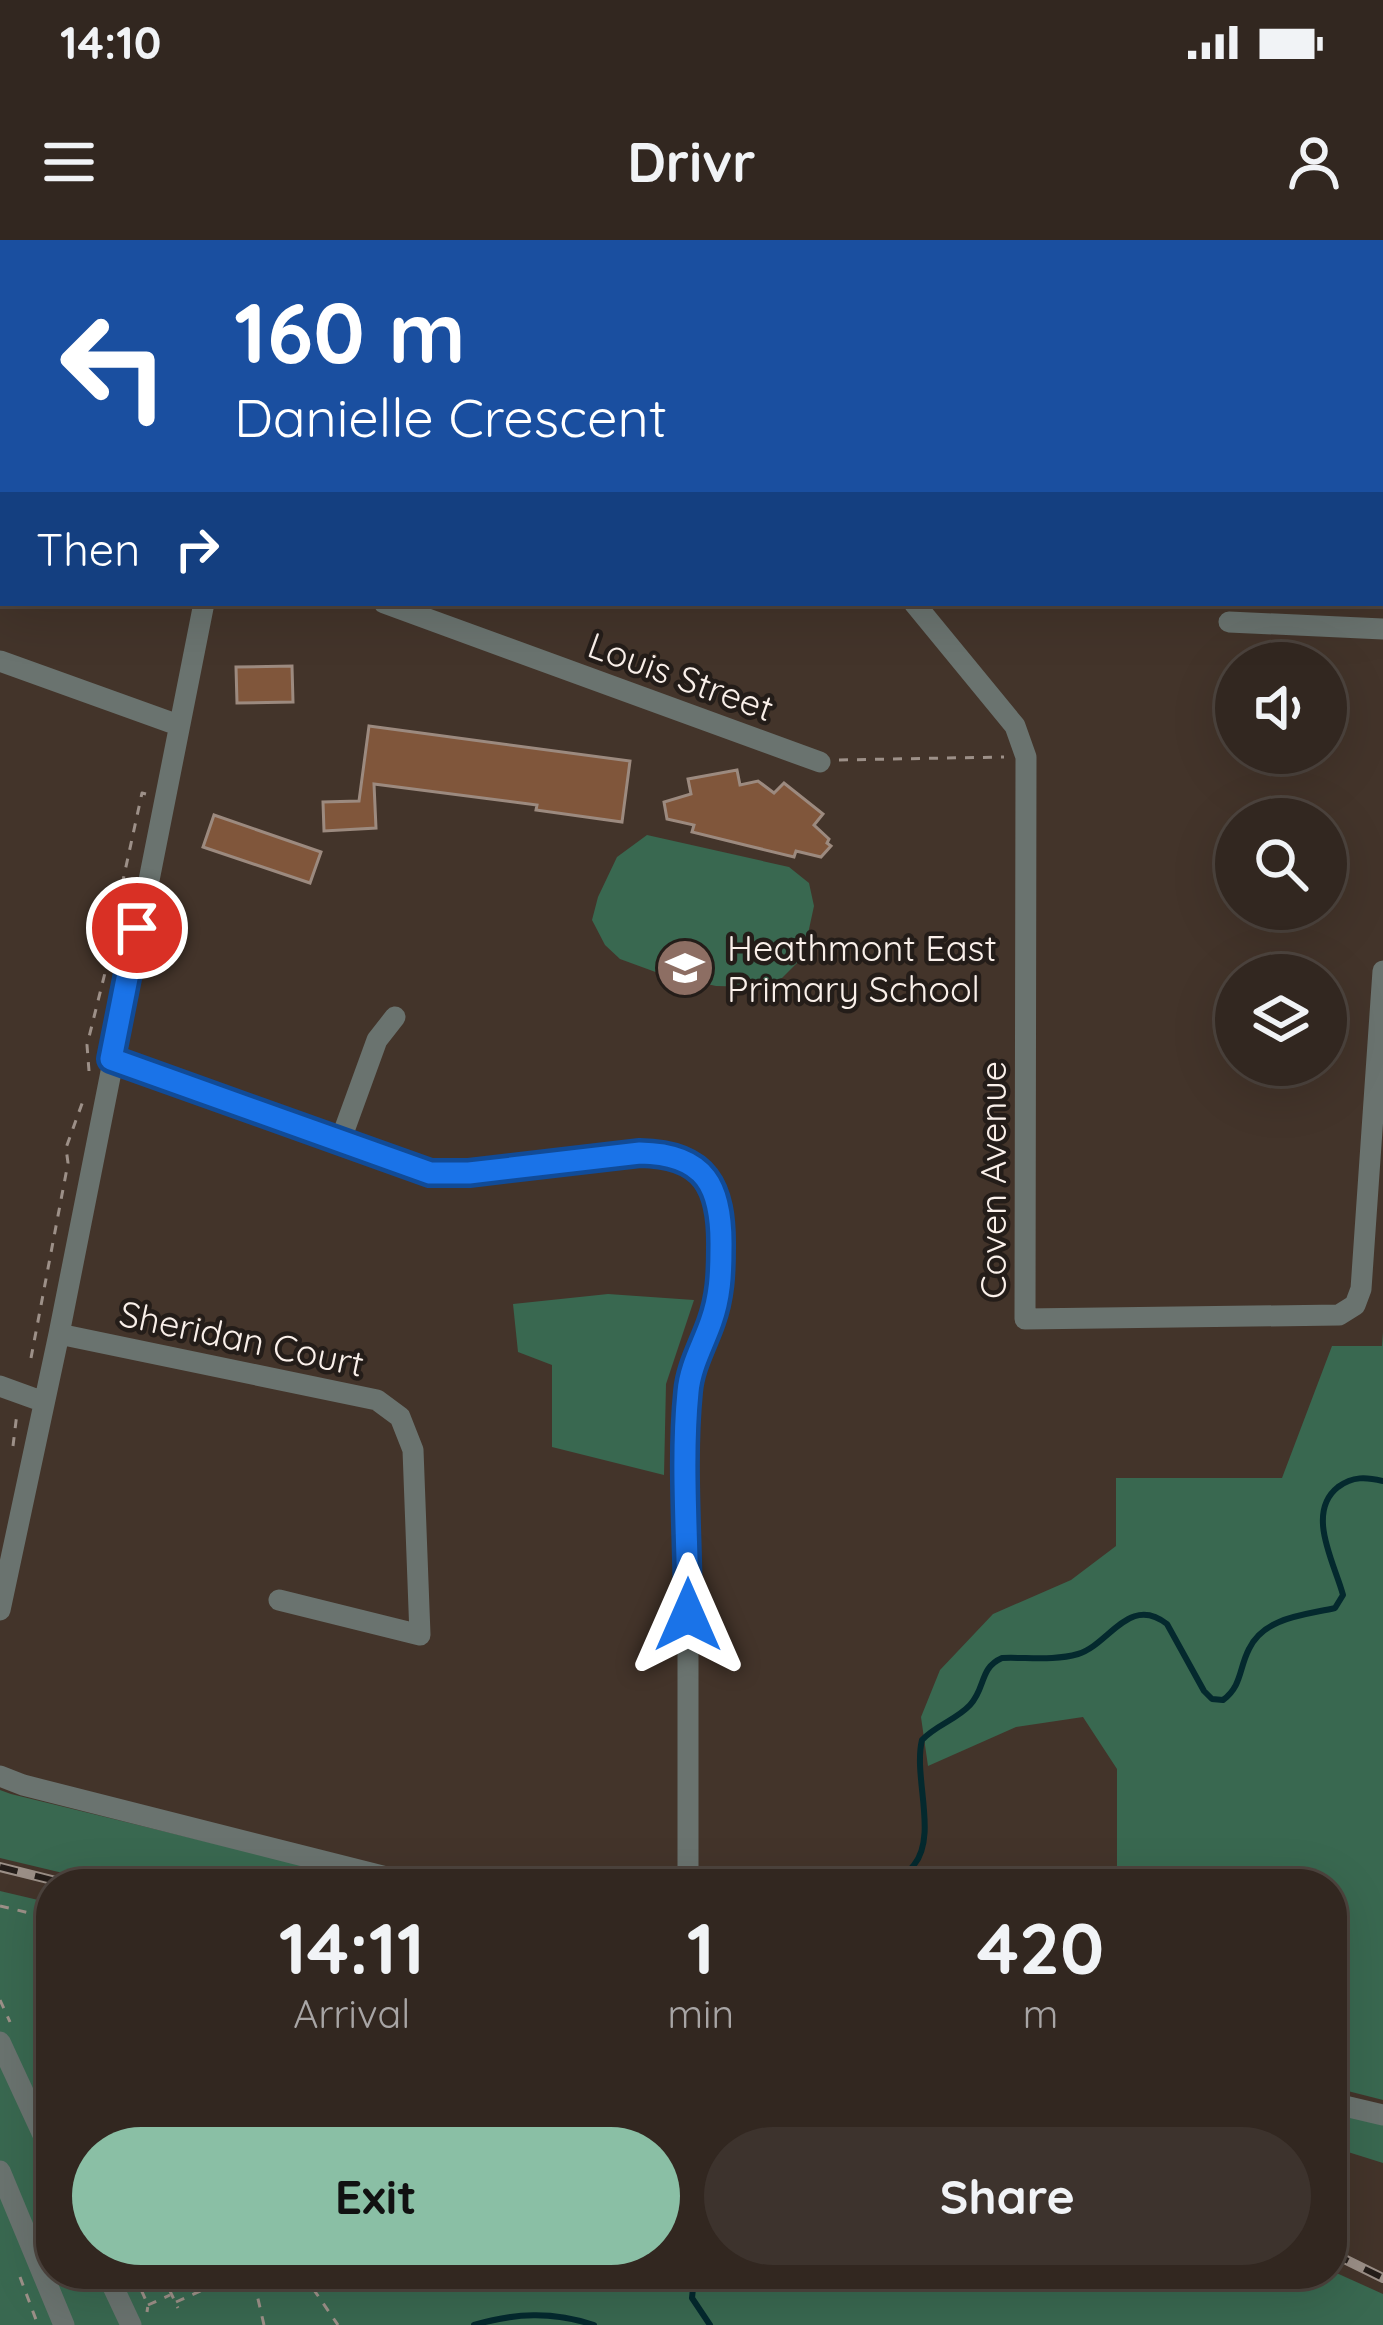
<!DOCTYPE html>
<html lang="en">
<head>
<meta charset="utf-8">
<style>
	:root { --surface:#322720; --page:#3d332d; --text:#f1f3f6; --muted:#a8a5a5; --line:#4d443e; --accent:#8abfa5 }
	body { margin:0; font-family:Quicksand,sans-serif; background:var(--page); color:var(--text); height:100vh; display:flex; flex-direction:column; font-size:45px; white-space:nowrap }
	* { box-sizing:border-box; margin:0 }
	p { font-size:39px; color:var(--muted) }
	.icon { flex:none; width:66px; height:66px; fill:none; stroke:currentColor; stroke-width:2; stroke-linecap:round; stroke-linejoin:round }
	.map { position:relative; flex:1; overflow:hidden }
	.drawer { position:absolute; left:36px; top:1629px; width:1311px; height:420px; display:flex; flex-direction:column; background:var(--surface); border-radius:48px; box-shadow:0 12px 48px #0002,0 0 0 3px var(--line) }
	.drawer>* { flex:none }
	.top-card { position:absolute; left:0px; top:0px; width:1383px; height:366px; box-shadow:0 12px 48px #0002,0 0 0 3px var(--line); background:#1a4fa0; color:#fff; overflow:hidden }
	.buttons { position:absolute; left:1215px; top:402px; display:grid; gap:24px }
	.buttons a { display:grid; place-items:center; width:132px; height:132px; border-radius:50%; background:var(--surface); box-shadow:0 12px 48px #0002,0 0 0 3px var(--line); font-size:60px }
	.pin { position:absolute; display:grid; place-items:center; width:102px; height:102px; color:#fff; margin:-51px; border:6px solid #fff; border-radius:50%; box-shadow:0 3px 12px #0007 }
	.me { position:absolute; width:132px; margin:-66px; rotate:0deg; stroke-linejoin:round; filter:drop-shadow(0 0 9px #0008) }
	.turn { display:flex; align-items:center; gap:42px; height:252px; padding:0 36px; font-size:54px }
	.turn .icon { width:156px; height:156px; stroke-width:2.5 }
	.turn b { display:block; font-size:84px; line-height:102px }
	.then { display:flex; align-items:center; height:114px; padding:0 36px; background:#0003; gap:24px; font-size:45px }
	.eta { display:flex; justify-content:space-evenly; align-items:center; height:204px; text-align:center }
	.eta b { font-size:72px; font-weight:700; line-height:84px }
	.button { display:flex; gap:24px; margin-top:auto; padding:24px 36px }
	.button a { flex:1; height:138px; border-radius:72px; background:var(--accent); color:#111; font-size:48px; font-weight:700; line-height:138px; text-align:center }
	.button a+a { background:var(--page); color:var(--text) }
	.status { display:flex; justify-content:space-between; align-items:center; height:84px; padding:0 60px; background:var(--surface); direction:ltr }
	.status svg { height:33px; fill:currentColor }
	header { display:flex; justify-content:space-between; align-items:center; height:156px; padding:0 36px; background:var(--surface); font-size:54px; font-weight:700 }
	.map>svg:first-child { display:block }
	.green { fill:#396850 }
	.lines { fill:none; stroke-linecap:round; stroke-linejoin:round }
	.stream { stroke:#04292e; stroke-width:6 }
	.building { fill:#80563b; stroke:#9c8a7f; stroke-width:3 }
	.path { stroke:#9d9088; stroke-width:3; stroke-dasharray:9 9; stroke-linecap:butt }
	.minor { stroke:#6a736f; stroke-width:21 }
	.rail-casing { stroke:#9b8f87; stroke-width:10 }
	.rail { stroke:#241d19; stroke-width:6; stroke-dasharray:18; stroke-linecap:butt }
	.route-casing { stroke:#114b97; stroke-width:30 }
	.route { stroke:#1a73e8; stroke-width:21 }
	.labels { text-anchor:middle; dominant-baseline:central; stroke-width:9; stroke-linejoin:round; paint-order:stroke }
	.street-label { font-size:36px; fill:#faf0ea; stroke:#241d19 }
	.poi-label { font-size:36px; fill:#faf0ea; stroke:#241d19; text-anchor:start }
</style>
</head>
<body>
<div class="status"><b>14:10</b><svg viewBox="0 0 49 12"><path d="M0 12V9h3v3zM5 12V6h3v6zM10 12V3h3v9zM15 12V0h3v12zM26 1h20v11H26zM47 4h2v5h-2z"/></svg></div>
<header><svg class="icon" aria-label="menu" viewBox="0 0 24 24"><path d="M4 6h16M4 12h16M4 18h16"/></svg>Drivr<svg class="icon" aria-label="person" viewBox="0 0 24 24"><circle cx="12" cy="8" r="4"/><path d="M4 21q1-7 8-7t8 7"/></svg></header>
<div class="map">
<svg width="1383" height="2085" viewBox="0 0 1383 2085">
	<rect width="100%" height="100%" fill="#43342a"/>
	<!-- green -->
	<path class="green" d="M647,595L789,627L809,643L814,666L803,717L782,738L757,747L716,746L661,734L620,719L605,705L592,680L598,657L617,617Z
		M608,1054L694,1060L666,1144L664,1235L552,1207V1125L518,1112L513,1064Z
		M1383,1092V1860L1332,1847V1644H1117V1529L1083,1477L1016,1487L928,1526L921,1477L940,1430L993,1374L1071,1340L1116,1306V1238H1282L1332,1106H1382Z
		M0,1550L11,1554L380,1644H109L0,1618Z
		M0,1651L51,1663V2034H1332V2031L1383,2054V2085H0Z
		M1332,1869L1383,1885V1923L1332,1907Z"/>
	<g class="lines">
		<!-- stream -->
		<path class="stream" d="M891,1644C898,1638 908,1633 914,1625C938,1595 913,1537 922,1500C936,1485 956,1480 970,1465C986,1448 979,1428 1002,1418C1026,1417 1054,1421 1078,1414C1109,1405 1129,1354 1167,1384L1204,1451L1212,1459L1223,1460C1242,1446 1239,1428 1249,1409C1264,1377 1305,1375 1335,1368L1343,1355C1335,1324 1305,1273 1338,1247C1353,1236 1366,1237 1383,1241
			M700,2034L694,2039L692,2058L710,2085
			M474,2085C515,2073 552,2071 594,2085"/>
	</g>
	<!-- building -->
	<path class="building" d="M292,426L293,462L237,463L236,427Z
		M369,486L630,521L622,582L536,570L537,565L374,544L376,588L324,591L323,562L359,561Z
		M737,530L740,545L758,541L774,553L784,543L823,574L814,585L829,599L827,603L831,606L821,617L796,611L794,617L749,606L692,592L694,585L667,579L664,562L691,554L688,539Z
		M214,575L321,612L310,643L203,607Z"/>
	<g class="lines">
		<!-- path -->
		<path class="path" d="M839,520L1004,517
			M122,645L142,553L146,554
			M115,682V659L121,647L124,652
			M89,831L87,805L119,677
			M31,1118L68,923L66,908L84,858
			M13,1206L17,1173
			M0,1666L51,1678
			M0,1760L10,1782
			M49,1849L42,1832L51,1828
			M134,2034L148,2065L147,2072
			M162,2034L178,2068
			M303,2034L338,2085
			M20,2037L38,2085
			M315,2046L332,2034
			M176,2062L238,2034
			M148,2065L170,2055
			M264,2085L255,2046L280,2034"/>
		<!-- minor -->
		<path class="minor" d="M516,0L524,3
			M277,3V0
			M872,3V0
			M384,363L820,522
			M914,363L1015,486L1026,517L1025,1079L1339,1075L1355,1065L1361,1049L1383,731
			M1229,382L1383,389
			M0,421L178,485
			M111,819L430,933H469L663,913L687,921L702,933L716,951L721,986V1044L688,1150V1644
			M341,899L377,800L395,777
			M59,1094L377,1160L400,1177L413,1210L420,1395L279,1360
			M0,1146L44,1162
			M0,1370L59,1094L204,363
			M0,1536L23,1545L414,1644
			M0,1802L51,1912
			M1332,1863L1383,1875
			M0,1931L64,2085
			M107,2034L131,2085"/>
		<!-- rail casing -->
		<g class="rail-casing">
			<path id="rail" d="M0,1627L68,1644
				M1332,2013L1383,2038"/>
		</g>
		<!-- rail -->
		<use href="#rail" class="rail"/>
	</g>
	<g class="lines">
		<!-- route casing -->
		<g class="route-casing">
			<path id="route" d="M137,688L111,819L430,933H469L640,913C706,914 722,947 721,1008C721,1034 720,1057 711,1082C703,1105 690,1127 688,1152C681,1223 688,1302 688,1375"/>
		</g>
		<!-- route -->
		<use href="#route" class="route"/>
	</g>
	<!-- icons -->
	<defs>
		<g id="school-disc" transform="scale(3)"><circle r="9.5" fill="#8d6e63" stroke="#241d19"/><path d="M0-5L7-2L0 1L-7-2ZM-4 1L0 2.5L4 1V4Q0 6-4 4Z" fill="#fff"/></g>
	</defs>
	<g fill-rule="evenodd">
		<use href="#school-disc" x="685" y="728"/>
	</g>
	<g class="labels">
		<!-- street labels -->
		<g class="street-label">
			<text transform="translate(681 436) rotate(20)">Louis Street</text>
			<text transform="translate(992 940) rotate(-90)">Coven Avenue</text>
			<text transform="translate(242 1098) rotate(12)">Sheridan Court</text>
		</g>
		<!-- poi labels -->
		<g class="poi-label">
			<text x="727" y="707">Heathmont East<tspan x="727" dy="41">Primary School</tspan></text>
		</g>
	</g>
</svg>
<div class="buttons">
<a><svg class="icon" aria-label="sound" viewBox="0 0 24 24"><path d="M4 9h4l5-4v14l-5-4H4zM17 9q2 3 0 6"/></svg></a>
<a><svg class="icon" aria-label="search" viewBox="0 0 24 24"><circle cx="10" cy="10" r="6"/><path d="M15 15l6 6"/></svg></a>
<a><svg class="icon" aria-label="layers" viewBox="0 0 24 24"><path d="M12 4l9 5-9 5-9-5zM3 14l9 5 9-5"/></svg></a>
</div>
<div class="pin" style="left:137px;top:688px;background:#d93025"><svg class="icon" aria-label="arrive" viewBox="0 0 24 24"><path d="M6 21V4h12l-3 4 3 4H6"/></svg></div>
<svg class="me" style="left:688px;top:1375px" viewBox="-20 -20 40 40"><path d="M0-17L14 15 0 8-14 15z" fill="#1a73e8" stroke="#fff" stroke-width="4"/></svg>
<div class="top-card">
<div class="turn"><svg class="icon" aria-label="left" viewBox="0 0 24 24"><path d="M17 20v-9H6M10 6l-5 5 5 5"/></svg><div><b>160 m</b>Danielle Crescent</div></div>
<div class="then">Then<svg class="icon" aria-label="right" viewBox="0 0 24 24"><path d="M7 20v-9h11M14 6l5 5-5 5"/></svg></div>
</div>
<section class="drawer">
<div class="eta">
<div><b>14:11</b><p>Arrival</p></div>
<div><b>1</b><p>min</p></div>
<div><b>420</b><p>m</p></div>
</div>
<div class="button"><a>Exit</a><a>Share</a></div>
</section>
</div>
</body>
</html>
